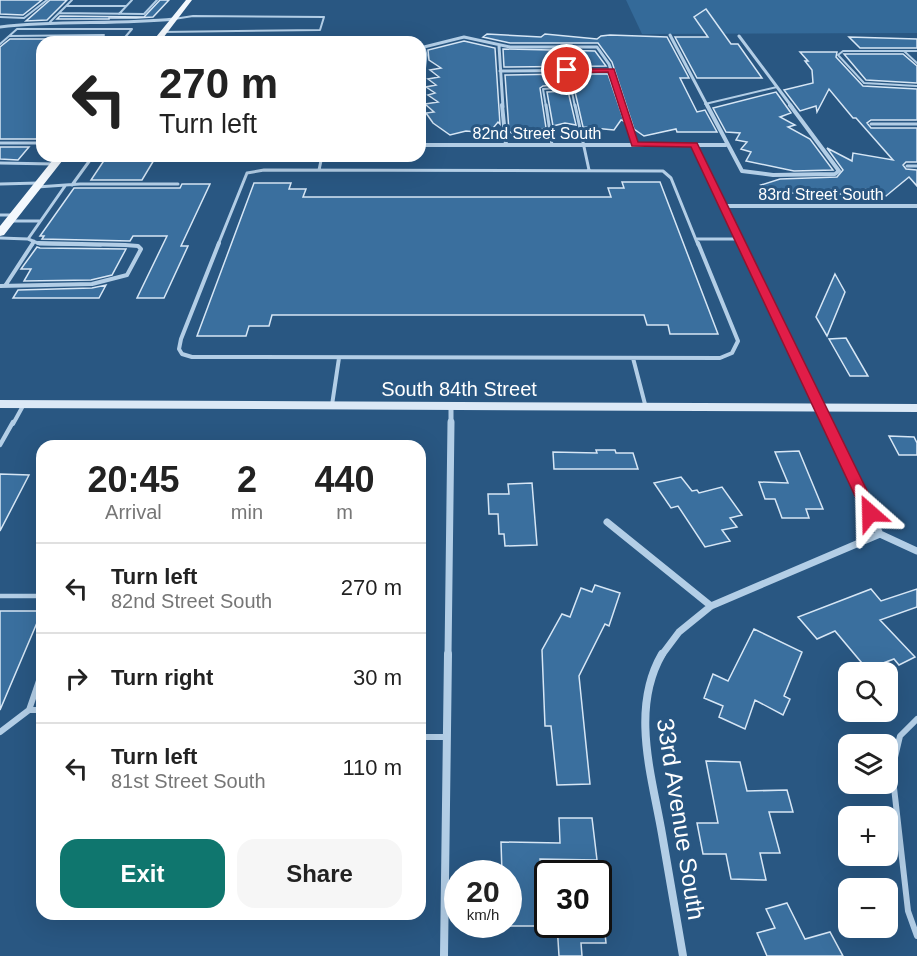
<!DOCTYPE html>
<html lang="en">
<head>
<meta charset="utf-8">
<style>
	:root { --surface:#fff; --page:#f6f6f6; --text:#222; --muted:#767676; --line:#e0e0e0; --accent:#0f766e }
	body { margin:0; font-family:Arial,sans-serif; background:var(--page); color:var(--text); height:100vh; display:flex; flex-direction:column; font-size:22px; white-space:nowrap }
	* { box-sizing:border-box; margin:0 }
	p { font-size:20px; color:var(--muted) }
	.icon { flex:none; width:33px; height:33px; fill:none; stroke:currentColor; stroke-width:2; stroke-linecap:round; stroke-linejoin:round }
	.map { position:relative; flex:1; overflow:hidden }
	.drawer { position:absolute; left:36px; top:440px; width:390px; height:480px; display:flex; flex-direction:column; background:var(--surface); border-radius:18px; box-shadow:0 6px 24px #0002 }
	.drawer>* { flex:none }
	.guide { position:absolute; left:36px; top:36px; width:390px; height:126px; border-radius:18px; box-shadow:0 6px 24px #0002; background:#fff; color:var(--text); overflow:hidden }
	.fabs { position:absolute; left:838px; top:662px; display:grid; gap:12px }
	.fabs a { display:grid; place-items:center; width:60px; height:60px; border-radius:12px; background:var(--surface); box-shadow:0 6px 24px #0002; font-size:30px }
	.speed { position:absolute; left:444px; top:860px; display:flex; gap:12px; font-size:30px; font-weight:700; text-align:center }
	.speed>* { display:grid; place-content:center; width:78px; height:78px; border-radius:50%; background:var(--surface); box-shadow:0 6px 24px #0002; line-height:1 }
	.speed small { font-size:15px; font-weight:400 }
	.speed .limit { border:3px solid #111; border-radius:9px; background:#fff; color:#111 }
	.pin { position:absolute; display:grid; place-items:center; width:51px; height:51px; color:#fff; margin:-26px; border:3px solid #fff; border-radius:50%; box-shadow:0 2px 6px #0007 }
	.me { position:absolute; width:66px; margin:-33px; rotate:335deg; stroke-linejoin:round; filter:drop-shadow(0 0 4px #0008) }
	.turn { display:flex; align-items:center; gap:21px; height:126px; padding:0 24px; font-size:27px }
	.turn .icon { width:78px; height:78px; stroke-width:2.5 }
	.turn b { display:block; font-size:42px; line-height:51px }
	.eta { display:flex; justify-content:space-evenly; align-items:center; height:102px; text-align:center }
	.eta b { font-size:36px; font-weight:600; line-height:42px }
	.cta { display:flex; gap:12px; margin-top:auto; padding:12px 24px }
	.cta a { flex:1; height:69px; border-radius:18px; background:var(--accent); color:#fff; font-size:24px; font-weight:600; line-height:69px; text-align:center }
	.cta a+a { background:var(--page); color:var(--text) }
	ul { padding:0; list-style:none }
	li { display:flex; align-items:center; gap:18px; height:90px; padding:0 24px; border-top:2px solid var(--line) }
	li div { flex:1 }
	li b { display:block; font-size:22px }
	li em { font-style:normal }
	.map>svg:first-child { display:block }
	.green { fill:#346a99 }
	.building { fill:#3a6f9e; stroke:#d6e6f5; stroke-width:1.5 }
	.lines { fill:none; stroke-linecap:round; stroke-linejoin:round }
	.service-far4 { stroke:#b3cee6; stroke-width:2 }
	.service-far3 { stroke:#b3cee6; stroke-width:3 }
	.service-far2 { stroke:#b3cee6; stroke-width:4 }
	.service-far1 { stroke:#b3cee6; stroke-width:4.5 }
	.service { stroke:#b3cee6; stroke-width:6 }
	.minor-far4 { stroke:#b3cee6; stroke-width:3 }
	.minor-far3 { stroke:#b3cee6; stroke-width:4 }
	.minor-far2 { stroke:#b3cee6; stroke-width:5 }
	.minor-far1 { stroke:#b3cee6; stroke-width:7 }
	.minor { stroke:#b3cee6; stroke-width:8 }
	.secondary { fill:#dce9f6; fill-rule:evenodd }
	.primary { fill:#f3f8fd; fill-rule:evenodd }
	.route { fill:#e11d48; stroke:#92132f; stroke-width:1.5 }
	.labels { text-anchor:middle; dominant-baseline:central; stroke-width:6; stroke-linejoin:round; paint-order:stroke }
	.far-street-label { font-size:16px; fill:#fff; stroke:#295782 }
	.street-label { font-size:20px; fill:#fff; stroke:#295782 }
	.near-street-label { font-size:24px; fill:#fff; stroke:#295782 }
</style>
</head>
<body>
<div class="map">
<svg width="917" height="956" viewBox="0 0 917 956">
	<rect width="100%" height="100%" fill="#295782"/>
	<!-- green -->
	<path class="green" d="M626,0H917V33L642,34Z"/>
	<!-- building -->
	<path class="building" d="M0,0H42L23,15L0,14Z
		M50,0H67L47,20L26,21Z
		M160,0H169L153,17L136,18H109V19H57L60,16L144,17Z
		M706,9L731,44H738L762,78H697L675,37H708L694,17Z
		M487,34L541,37L545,34L597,39L601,36L610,35L667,37L689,78H680L697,112L705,110L717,132H677L676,129L644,136L634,129L612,62L598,43H510L483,37Z
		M849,37L917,39V48H860Z
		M10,39H91L88,42H42V133L36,139H0V47Z
		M464,41L495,48L500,124L498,122L489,133L466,131L450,135L433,123L426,113L434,112L425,104L438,102L428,95L435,93L426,87L436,85L428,79L439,77L430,70L441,68L429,60L428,50Z
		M503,49L595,51L606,66L504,67Z
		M800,52H837L836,57L863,86L917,89V120H871L867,123L871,128H917V162H906L903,165L906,169L917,170V186L909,177L886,196L865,189L844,196L832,189L808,195L801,190L782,197L761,185L780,179L837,177L843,170L827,148L852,161L853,153L893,160L856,118H853L829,89L817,112L816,106L800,111L784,90L813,83L812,70L805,61H808Z
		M844,54H903L917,66V83L866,80Z
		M565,74L567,84L543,86L540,88L546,128L514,135L509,131L505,75Z
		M571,74H608L624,121L621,120L614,130L583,127Z
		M568,91L576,125L565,123L553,126L547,92Z
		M776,92L791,113L780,117L795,125L788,127L810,139L833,170L794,171L746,161L751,152L741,149L747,142L736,140L740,133L726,132L713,108Z
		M0,147H29L18,160L0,159Z
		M107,156H136L134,158H143L142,160H154L142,180H91Z
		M622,182H660L718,334H670L668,325H647L644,315H272L269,326H249L246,336H197L254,183H291L289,189H306L303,197H611L608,188H624Z
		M182,184H210L181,246H188L164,298H137L167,236H133L130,241L42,239L44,236H40L74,188H180Z
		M37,247L40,248L126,249L112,275L91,280L24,281L31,269H21Z
		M835,274L845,292L827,336L816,317Z
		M106,285L99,298H13L18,290L92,288Z
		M846,338L868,376H850L829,339Z
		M889,436L914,437L917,443V455H899Z
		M596,450H615L616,453H633L638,469H554L553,452L597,453Z
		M799,451L823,509H806L809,518H782L775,499H765L759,482L788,483L775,452Z
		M0,474L29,475L0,531Z
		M681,477L692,491L697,490L699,493L722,487L742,515L730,518L737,527L722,530L730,541L705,547L678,506L671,508L654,483Z
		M532,483L537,545L505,546L504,534H499L498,514H489L488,494H509L508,484Z
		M595,585L620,593L609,626L605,624L579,676L590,784L557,785L551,726H545L542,650L562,614L570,617L581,588L592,592Z
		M871,589L881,601L917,589V607L880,620L915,657L899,665L894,659L867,669L835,631L817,639L798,617Z
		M0,611H42L0,710Z
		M754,629L802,652L784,696L790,699L783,715L755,700L745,729L719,717L723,706L704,698L713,674L728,681Z
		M706,761L740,762L747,791L787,790L793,812H769L780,853H760L766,880L731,879L726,854H703L697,823H718Z
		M559,818H592L597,860L540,859L542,900H548V926H508V873H502L501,842L560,843Z
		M787,903L805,939L830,932L843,956H767L757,933L775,928L766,909Z
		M557,924H604L606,943H581L582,956H559Z"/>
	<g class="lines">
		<!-- service-far4 -->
		<path class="service-far4" d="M66,6H126
			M59,13L144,14L157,0
			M119,14L132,0
			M0,17L24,18L47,0
			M50,22L72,0
			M163,32L320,30L324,17L193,16L174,19
			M9,36L104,35
			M0,44L17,29H132L121,42
			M904,51L917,63
			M917,51H843L838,55L864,83L917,86
			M567,70L571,87
			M705,104L777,87
			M546,107L543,89L571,87L575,107"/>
		<!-- service-far3 -->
		<path class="service-far3" d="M546,105L552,145
			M575,105L589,170
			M871,124H917
			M0,143H42
			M0,163L54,164
			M907,166H917
			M319,170L322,156
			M0,184L39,183
			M72,185L93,156
			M37,187L80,184H178
			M0,215H12
			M10,221H40
			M0,238L28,239L40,244L101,245
			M28,239L65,186
			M696,239H740
			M32,245L34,241
			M218,245L247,173L264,170L663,171L671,178L698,245"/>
		<!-- service-far2 -->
		<path class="service-far2" d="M219,243L181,339L179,349L182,354L192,357L720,358L732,353L738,341L698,243
			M0,286L92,284L127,275L141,249L138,246L125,245L38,243
			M5,286L33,243
			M633,358L646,408
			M332,405L339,358
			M13,424L24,404"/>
		<!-- service-far1 -->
		<path class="service-far1" d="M0,445L13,422
			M0,596H42"/>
		<!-- service -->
		<path class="service" d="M29,710H42
			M917,719L900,736L892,770L908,911L917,936
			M0,732L29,710L42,672
			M420,737H447"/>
		<!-- minor-far4 -->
		<path class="minor-far4" d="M0,27C58,20 116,25 174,19
			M670,35L708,107
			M739,36L792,107
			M499,46L503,107
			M420,48L464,37L510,47H597L609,64L624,107
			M500,71L611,70
			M420,107L426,55L424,48"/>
		<!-- minor-far3 -->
		<path class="minor-far3" d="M502,105L506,145
			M623,105L635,145
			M707,105L742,171L773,175L835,174L839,171L790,105
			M420,145H726
			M694,145L742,245
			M725,206H917"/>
		<!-- minor-far2 -->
		<path class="minor-far2" d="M741,243L827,424
			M451,424V408"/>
		<!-- minor-far1 -->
		<path class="minor-far1" d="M826,422L880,534
			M607,522L711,606
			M880,534L917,551
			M448,656L451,422
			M661,656L679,632L711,606L880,534"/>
		<!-- minor -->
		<path class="minor" d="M662,654C630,709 652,776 662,834C669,874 676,915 683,956
			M444,956L448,654"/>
		<!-- secondary -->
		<path class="secondary" d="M0,400L917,404V412L0,408Z"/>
		<!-- primary -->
		<path class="primary" d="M186,0H192L160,42H152Z
			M56,156H66L4,235L0,236V226Z"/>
	</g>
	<!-- route -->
	<path class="route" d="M564,69H614L638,142L697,143L878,513L875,517L870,519L863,513L691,147L632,146L608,72L567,73Z"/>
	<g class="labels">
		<!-- far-street labels -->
		<g class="far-street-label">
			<text x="537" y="133">82nd Street South</text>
			<text x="821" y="194">83rd Street South</text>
		</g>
		<!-- street labels -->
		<g class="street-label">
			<text x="459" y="389">South 84th Street</text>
		</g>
		<!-- near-street labels -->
		<g class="near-street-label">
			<text transform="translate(681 819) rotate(81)">33rd Avenue South</text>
		</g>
	</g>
</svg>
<div class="fabs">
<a><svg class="icon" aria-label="search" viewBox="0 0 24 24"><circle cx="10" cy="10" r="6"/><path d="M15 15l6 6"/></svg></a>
<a><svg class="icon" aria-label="layers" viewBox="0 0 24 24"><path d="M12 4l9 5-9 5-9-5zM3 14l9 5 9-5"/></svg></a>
<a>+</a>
<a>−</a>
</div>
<div class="speed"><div>20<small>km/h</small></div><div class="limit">30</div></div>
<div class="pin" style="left:567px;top:70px;background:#d93025"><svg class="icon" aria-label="arrive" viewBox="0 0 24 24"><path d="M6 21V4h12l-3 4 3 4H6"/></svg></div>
<svg class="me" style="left:870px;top:513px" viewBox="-20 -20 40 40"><path d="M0-17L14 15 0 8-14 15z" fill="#e11d48" stroke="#fff" stroke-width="4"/></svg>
<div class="guide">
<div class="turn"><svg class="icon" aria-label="left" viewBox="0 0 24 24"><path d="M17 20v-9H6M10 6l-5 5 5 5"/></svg><div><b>270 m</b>Turn left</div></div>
</div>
<section class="drawer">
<div class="eta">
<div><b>20:45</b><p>Arrival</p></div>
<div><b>2</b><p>min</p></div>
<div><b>440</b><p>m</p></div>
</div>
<ul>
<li><svg class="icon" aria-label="left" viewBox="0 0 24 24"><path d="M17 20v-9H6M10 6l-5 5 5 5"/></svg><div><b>Turn left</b><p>82nd Street South</p></div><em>270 m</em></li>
<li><svg class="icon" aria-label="right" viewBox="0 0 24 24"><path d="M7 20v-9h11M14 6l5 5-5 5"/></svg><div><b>Turn right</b></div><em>30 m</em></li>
<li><svg class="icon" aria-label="left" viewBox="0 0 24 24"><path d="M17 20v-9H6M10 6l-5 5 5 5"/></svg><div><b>Turn left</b><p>81st Street South</p></div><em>110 m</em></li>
</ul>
<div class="cta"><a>Exit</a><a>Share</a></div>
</section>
</div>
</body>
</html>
